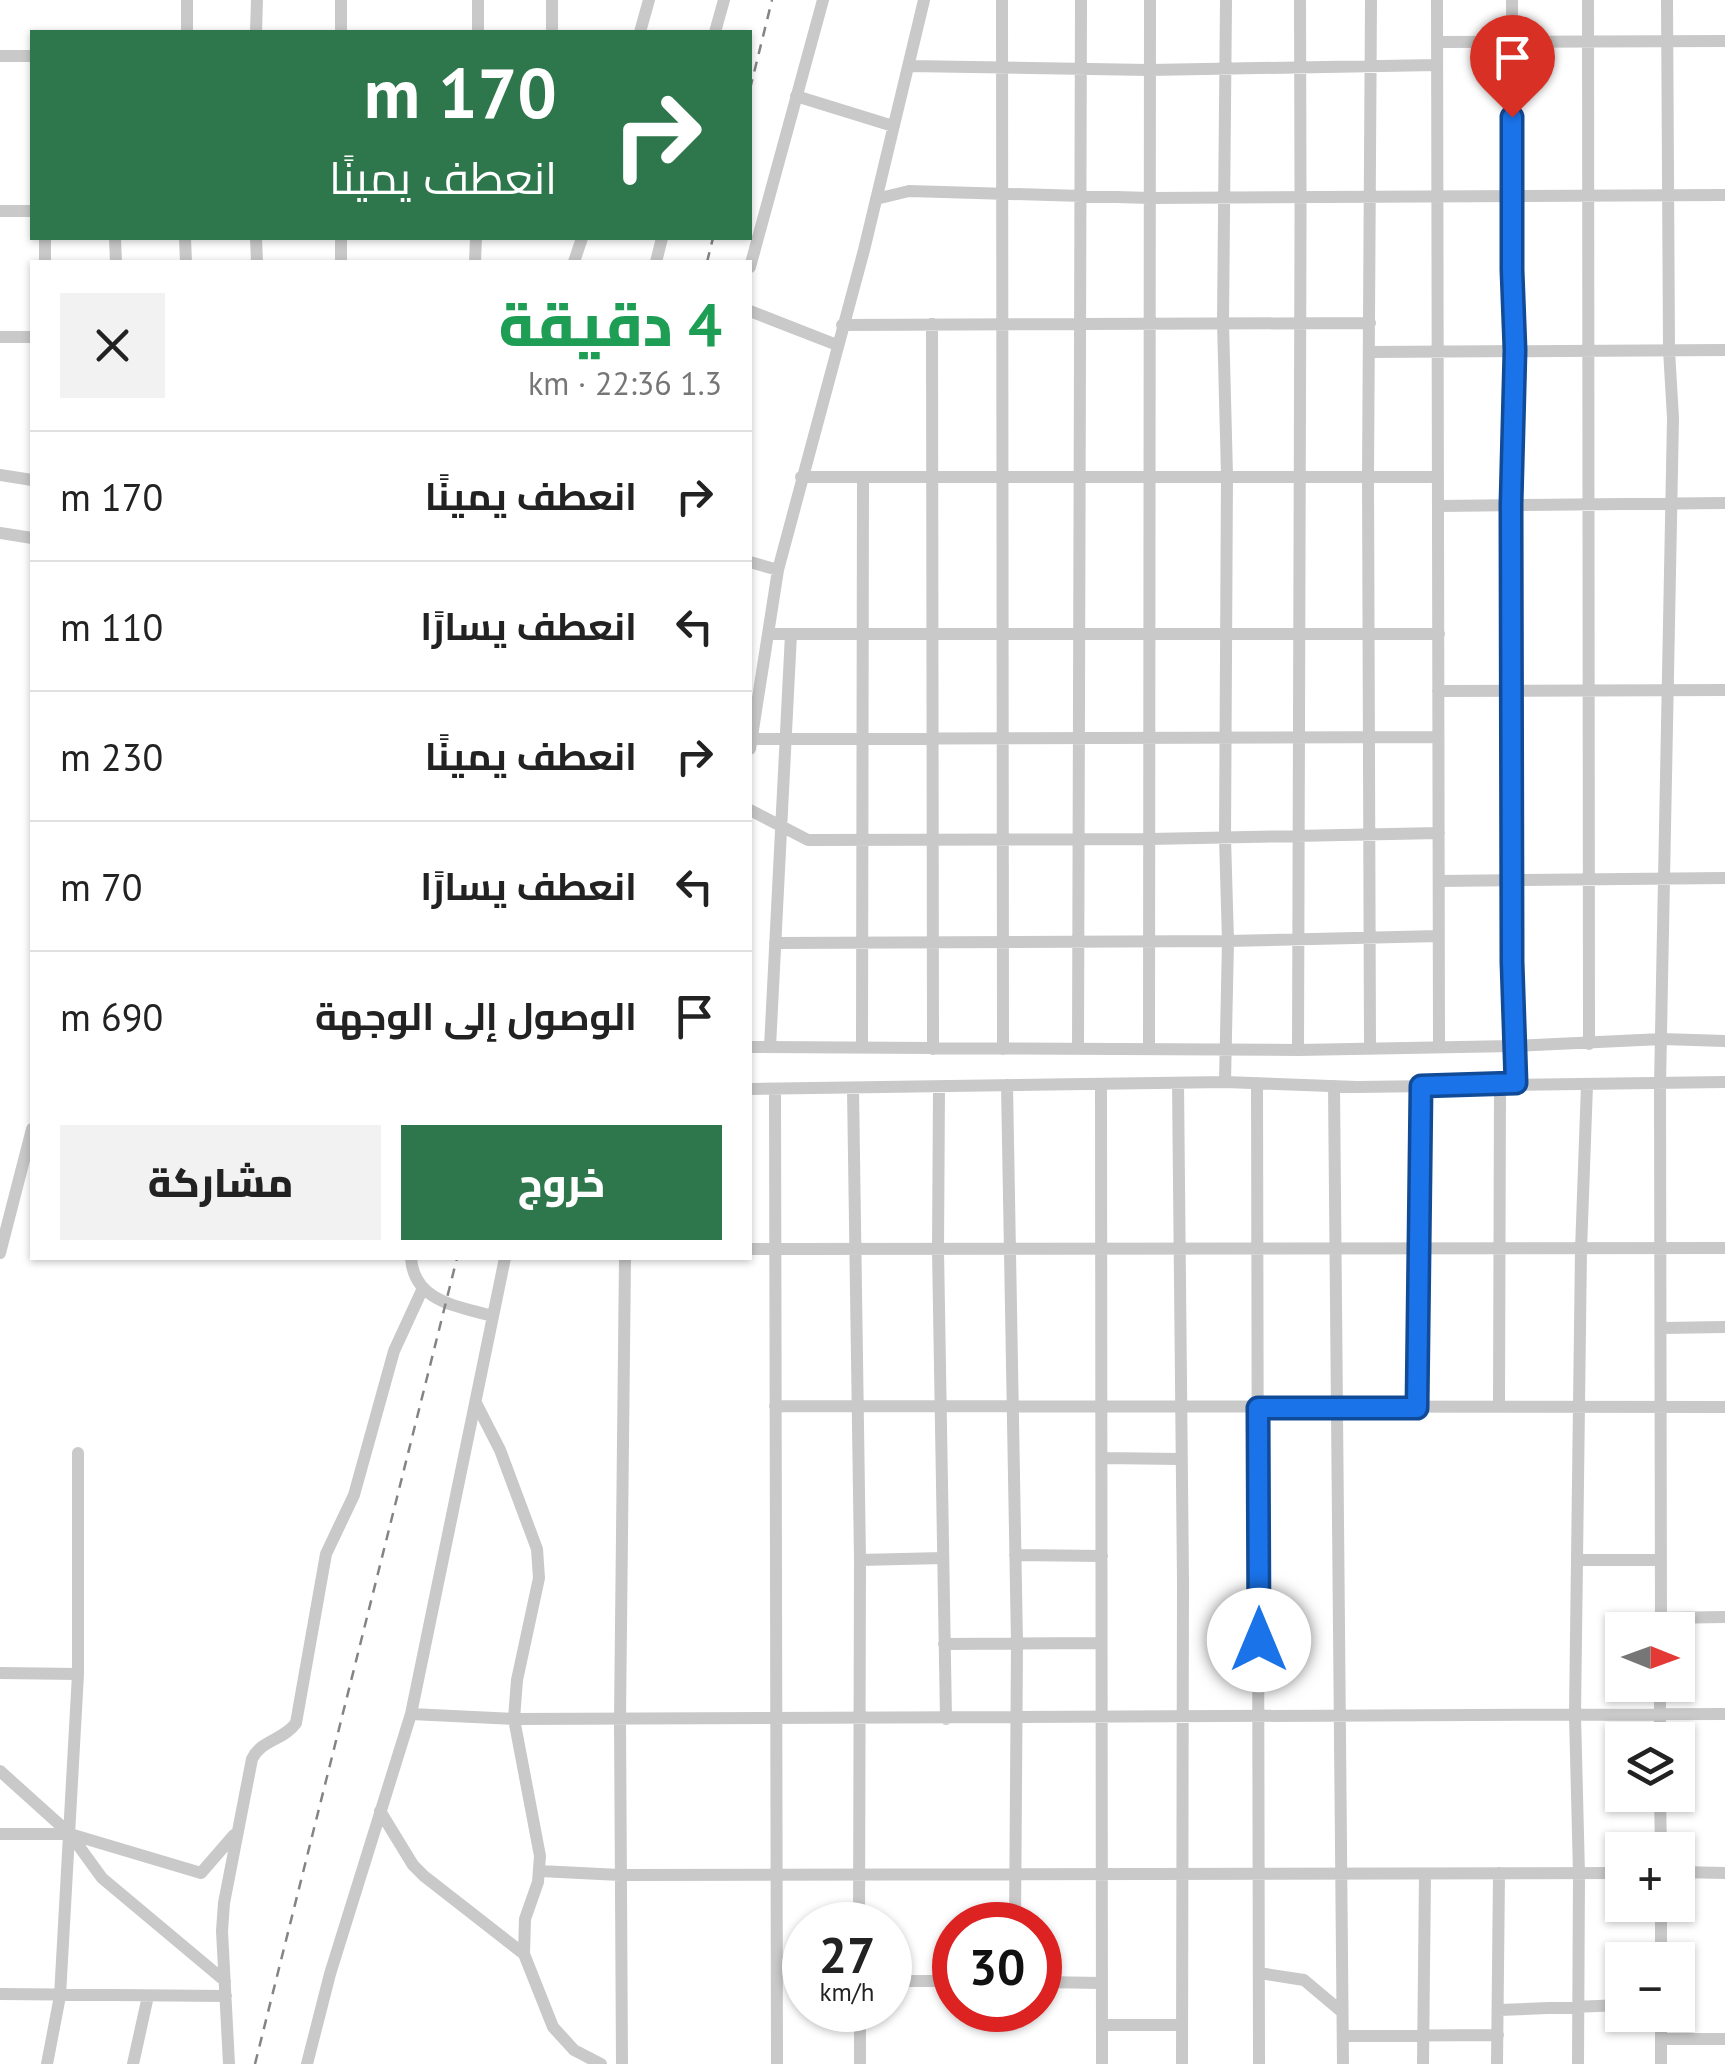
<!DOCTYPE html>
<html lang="ar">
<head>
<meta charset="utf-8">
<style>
	:root { --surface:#fff; --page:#f2f2f2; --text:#222; --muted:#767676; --line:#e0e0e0; --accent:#2e764b }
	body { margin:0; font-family:"PT Sans",Cairo,sans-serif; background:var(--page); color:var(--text); direction:rtl; height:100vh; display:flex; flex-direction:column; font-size:38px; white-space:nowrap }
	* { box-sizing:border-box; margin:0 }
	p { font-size:32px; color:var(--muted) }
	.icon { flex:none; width:55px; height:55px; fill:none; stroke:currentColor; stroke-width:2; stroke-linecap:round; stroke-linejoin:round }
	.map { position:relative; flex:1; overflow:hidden; direction:ltr }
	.side { position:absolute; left:30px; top:260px; width:722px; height:1000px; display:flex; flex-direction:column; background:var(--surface); border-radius:0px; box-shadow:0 2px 8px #0004; direction:rtl }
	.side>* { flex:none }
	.hud { position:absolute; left:30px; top:30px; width:722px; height:210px; border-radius:0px; box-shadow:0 2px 8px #0004; direction:rtl; background:#2e764b; color:#fff; overflow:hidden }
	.needle { width:65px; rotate:91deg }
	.tools { position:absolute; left:1605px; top:1612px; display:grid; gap:20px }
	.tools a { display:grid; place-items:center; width:90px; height:90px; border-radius:0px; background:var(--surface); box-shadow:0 2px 8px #0004; font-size:50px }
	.speed { position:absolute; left:782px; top:1902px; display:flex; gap:20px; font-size:50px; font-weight:700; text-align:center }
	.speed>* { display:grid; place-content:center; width:130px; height:130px; border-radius:50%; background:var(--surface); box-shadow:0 2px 8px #0004; line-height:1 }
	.speed small { font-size:25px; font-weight:400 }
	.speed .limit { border:15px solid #d22; background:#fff; color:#111 }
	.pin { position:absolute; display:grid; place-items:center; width:85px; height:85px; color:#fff; margin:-102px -42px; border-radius:50% 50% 50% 0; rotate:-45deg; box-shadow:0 0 10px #0007 }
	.pin .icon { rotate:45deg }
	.me { position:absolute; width:110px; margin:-55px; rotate:0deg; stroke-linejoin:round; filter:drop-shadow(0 0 8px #0008) }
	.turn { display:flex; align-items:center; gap:35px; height:210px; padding:0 30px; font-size:45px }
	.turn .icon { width:130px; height:130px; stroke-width:2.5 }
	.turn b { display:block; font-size:70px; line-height:85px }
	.round { display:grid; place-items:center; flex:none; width:105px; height:105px; border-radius:0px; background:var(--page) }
	.head { display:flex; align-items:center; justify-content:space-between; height:170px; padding:0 30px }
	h1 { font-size:60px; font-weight:800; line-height:75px; color:#1e9e55 }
	.cta { display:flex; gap:20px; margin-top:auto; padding:20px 30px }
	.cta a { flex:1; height:115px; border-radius:0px; background:var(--accent); color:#fff; font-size:40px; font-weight:800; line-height:115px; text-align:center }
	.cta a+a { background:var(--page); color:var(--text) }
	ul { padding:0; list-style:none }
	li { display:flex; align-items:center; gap:30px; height:130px; padding:0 30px; border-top:2px solid var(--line) }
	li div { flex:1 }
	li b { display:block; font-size:38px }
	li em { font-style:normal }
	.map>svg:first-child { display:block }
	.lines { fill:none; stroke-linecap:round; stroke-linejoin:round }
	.minor { stroke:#c9c9c9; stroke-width:12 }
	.rail { stroke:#848484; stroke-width:2.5; stroke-dasharray:10 8; stroke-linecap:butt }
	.route-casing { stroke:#114b97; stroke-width:25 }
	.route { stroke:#1a73e8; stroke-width:18 }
</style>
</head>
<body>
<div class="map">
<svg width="1725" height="2064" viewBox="0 0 1725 2064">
	<rect width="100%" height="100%" fill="#fff"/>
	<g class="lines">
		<!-- minor -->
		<path class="minor" d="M552,0V32
			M1002,0L1003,1049
			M1437,0L1439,1046
			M1512,0V271L1515,350L1511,504L1512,962L1516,1083
			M1588,0L1589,1044
			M187,32V0
			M256,32L257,0
			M341,32V0
			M478,32V0
			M640,32L649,0
			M715,32L724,0
			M1437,42L1725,41
			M0,56H32
			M909,66L1149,70L1437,65
			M796,96L893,126
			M876,199L909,191L1150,198L1725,195
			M0,211H32
			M115,238L116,262
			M185,238L186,262
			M256,238L257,262
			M341,238V262
			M45,262V238
			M475,262L476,238
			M574,262L582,238
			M656,262L662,238
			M750,267L823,0
			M750,311L837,345
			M932,324L933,1049
			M842,325L1370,323
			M0,337H32
			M1370,352L1725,350
			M0,475L32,480
			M801,477H1438
			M1438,506L1725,503
			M0,533L32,538
			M750,562L778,570
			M768,634H1439
			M1438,691L1725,690
			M753,739L1438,737
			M750,749L778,570L864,250L924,0
			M750,810L808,840L1150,839L1439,833
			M1439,881L1725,878
			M775,943L1228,941L1439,936
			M750,1047L1298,1050L1513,1046L1662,1039L1725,1041
			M770,1047L791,634
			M862,1047L863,478
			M1370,1048L1368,476L1371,0
			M1078,1049L1081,0
			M1149,1049L1150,0
			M1298,1050C1298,700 1302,350 1300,0
			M1225,1082L1228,941L1225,838L1227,475L1223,322L1226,0
			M1178,1083L1183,1581L1182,2064
			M1257,1083L1259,2064
			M1101,1084L1102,2064
			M1007,1085L1017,1644L1015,1925
			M1334,1086L1343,2064
			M939,1087L938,1250L946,1719
			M750,1089L1225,1082L1357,1087L1725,1082
			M853,1089L860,1560L859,1925
			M775,1090L777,2064
			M750,1249L1725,1248
			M0,1253L32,1129
			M411,1258C414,1302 458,1306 492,1316
			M1662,1328L1725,1327
			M476,1403L500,1450L537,1549L539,1578L517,1680L514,1719L540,1856L538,1882L525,1919L524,1954
			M775,1406L1725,1407
			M1499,1406L1500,1083
			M1417,1408L1421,1086
			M1103,1458L1180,1459
			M1015,1555L1102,1556
			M860,1560L943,1558
			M1578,1560H1661
			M1661,1618L1725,1617
			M1661,1630L1660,1085L1673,418L1669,350L1667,0
			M944,1644L1101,1643
			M0,1673L78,1674
			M411,1714L514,1719L1725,1714
			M1660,1740V1685
			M0,1771L70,1834L102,1878L225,1981
			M1660,1795L1661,1850
			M380,1811L413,1865L424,1876L524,1954L553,2027L574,2050L601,2064
			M0,1834H70L201,1873L234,1835
			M540,1871L620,1875L1622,1873
			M1678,1872L1725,1873
			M1661,1905V1960
			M1259,1973L1304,1980L1342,2012
			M890,1981H955
			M1040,1982L1102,1983
			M0,1994L226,1996
			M1499,2010L1622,2005
			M1102,2025H1182
			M1343,2036L1498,2035
			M1661,2039H1725
			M47,2064L60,1996L78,1674V1453
			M133,2064L148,1996
			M229,2064L222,1931L224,1903L252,1759C261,1740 284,1740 296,1723L326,1554L354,1495L394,1351L423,1288
			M307,2064L330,1974L411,1714L505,1258
			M622,2064L620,1719L625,1258
			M860,2064V2010
			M1423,2064L1425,1874
			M1497,2064L1499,1873
			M1578,2064L1579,1874L1575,1715L1581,1250L1587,1085
			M1661,2064V2015"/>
		<!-- rail -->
		<path class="rail" d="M750,89L772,0
			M707,262L713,238
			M255,2064L457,1258"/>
	</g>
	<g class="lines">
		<!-- route casing -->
		<g class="route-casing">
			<path id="route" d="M1259,1640L1258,1408H1417L1421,1086L1516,1083L1512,962L1511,504L1515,350L1512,270V117"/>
		</g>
		<!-- route -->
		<use href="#route" class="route"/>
	</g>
</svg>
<div class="tools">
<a><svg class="needle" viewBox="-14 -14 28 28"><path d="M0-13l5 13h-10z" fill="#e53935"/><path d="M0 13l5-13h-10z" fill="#767676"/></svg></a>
<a><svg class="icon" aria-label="layers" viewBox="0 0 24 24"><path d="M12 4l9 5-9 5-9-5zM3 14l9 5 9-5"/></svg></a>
<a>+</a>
<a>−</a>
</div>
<div class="speed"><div>27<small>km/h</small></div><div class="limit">30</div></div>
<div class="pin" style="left:1512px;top:117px;background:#d93025"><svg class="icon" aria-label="arrive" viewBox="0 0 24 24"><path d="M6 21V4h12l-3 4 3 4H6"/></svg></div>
<svg class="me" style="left:1259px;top:1640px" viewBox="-20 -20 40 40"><circle r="19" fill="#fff"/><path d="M0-13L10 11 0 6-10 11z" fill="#1a73e8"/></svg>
<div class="hud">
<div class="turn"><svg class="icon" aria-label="right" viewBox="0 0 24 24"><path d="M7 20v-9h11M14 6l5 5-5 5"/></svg><div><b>170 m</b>انعطف يمينًا</div></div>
</div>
<section class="side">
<div class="head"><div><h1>4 دقيقة</h1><p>1.3 km · 22:36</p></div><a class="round"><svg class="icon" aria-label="close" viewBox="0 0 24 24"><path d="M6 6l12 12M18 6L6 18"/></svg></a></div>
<ul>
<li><svg class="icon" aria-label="right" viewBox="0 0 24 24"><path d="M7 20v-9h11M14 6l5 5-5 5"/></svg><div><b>انعطف يمينًا</b></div><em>170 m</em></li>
<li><svg class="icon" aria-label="left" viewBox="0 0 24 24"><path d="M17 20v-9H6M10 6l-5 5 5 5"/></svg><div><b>انعطف يسارًا</b></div><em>110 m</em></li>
<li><svg class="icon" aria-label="right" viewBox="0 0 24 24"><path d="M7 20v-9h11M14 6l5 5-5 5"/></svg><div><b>انعطف يمينًا</b></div><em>230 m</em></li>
<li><svg class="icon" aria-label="left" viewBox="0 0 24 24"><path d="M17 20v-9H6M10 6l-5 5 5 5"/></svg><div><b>انعطف يسارًا</b></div><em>70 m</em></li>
<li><svg class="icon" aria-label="arrive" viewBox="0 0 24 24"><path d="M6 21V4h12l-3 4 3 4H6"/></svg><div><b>الوصول إلى الوجهة</b></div><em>690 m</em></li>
</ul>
<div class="cta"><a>خروج</a><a>مشاركة</a></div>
</section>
</div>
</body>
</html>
